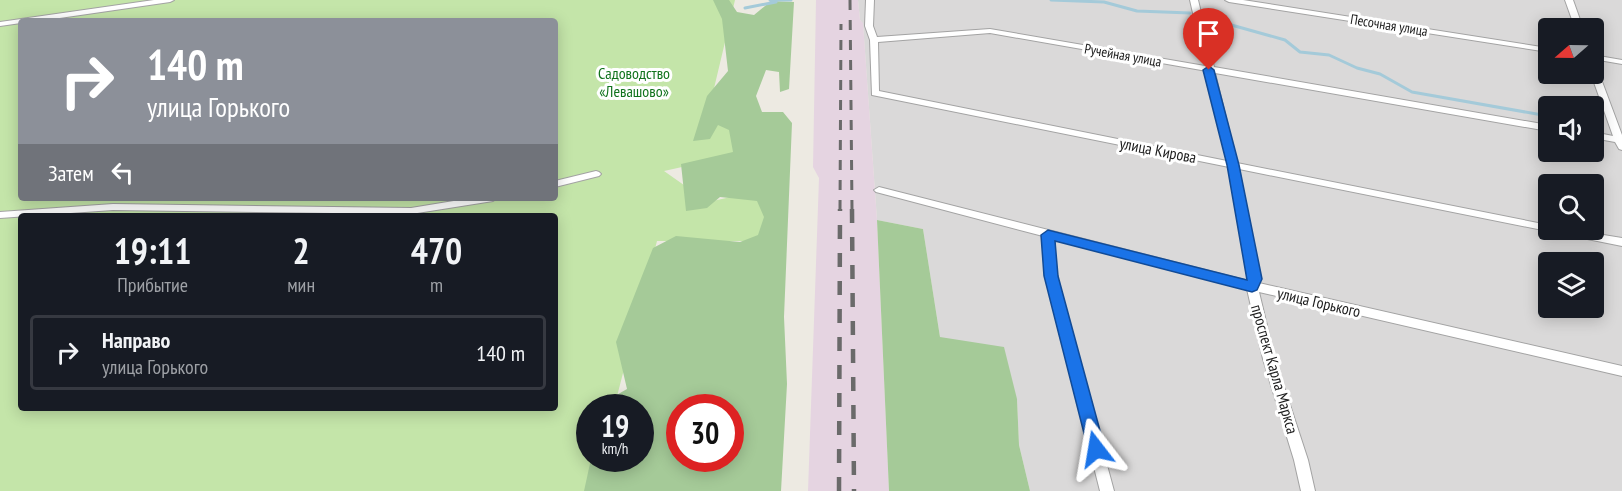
<!DOCTYPE html>
<html lang="ru">
<head>
<meta charset="utf-8">
<style>
	:root { --surface:#171b24; --page:#20242c; --text:#f1f3f6; --muted:#9ea1a6; --line:#363941 }
	body { margin:0; font-family:"PT Sans Narrow",sans-serif; background:var(--page); color:var(--text); height:100vh; display:flex; flex-direction:column; font-size:22px; white-space:nowrap }
	* { box-sizing:border-box; margin:0 }
	p { font-size:20px; color:var(--muted) }
	.icon { flex:none; width:33px; height:33px; fill:none; stroke:currentColor; stroke-width:2; stroke-linecap:round; stroke-linejoin:round }
	.map { position:relative; flex:1; overflow:hidden }
	.details { position:absolute; left:18px; top:213px; width:540px; height:198px; display:flex; flex-direction:column; background:var(--surface); border-radius:6px; box-shadow:0 3px 15px #0003 }
	.details>* { flex:none }
	.hud { position:absolute; left:18px; top:18px; width:540px; height:183px; border-radius:6px; box-shadow:0 3px 15px #0003; background:#8c9099; color:#fff; overflow:hidden }
	.needle { width:39px; rotate:250deg }
	.buttons { position:absolute; left:1538px; top:18px; display:grid; gap:12px }
	.buttons a { display:grid; place-items:center; width:66px; height:66px; border-radius:6px; background:var(--surface); box-shadow:0 3px 15px #0003; font-size:30px }
	.speed { position:absolute; left:576px; top:394px; display:flex; gap:12px; font-size:30px; font-weight:700; text-align:center }
	.speed>* { display:grid; place-content:center; width:78px; height:78px; border-radius:50%; background:var(--surface); box-shadow:0 3px 15px #0003; line-height:1 }
	.speed small { font-size:15px; font-weight:400 }
	.speed .limit { border:9px solid #d22; background:#fff; color:#111 }
	.pin { position:absolute; display:grid; place-items:center; width:51px; height:51px; color:#fff; margin:-62px -26px; border-radius:50% 50% 50% 0; rotate:-45deg; box-shadow:0 0 6px #0007 }
	.pin .icon { rotate:45deg }
	.me { position:absolute; width:66px; margin:-33px; rotate:346deg; stroke-linejoin:round; filter:drop-shadow(0 0 4px #0008) }
	.turn { display:flex; align-items:center; gap:21px; height:126px; padding:0 30px; font-size:27px }
	.turn .icon { width:78px; height:78px; stroke-width:2.5 }
	.turn b { display:block; font-size:42px; line-height:51px }
	.then { display:flex; align-items:center; height:57px; padding:0 30px; background:#0003; gap:12px; font-size:22px }
	.eta { display:flex; justify-content:space-evenly; align-items:center; height:102px; text-align:center }
	.eta b { font-size:36px; font-weight:700; line-height:42px }
	ul { padding:0; list-style:none }
	li { display:flex; align-items:center; gap:18px; height:75px; margin:0 12px 9px; padding:0 18px; border:3px solid var(--line); border-radius:6px }
	li div { flex:1 }
	li b { display:block; font-size:22px }
	li em { font-style:normal }
	.map>svg:first-child { display:block }
	.residential { fill:#dad9d9; fill-rule:evenodd }
	.industrial { fill:#e5d4e1 }
	.grass { fill:#c4e5a9; fill-rule:evenodd }
	.forest { fill:#a5ca98; fill-rule:evenodd }
	.lines { fill:none; stroke-linecap:round; stroke-linejoin:round }
	.stream { stroke:#a4cad9; stroke-width:3 }
	.minor-casing { stroke:#a3a3a3; stroke-width:2 }
	.minor { fill:#fff; fill-rule:evenodd }
	.rail-far1 { stroke:#6a6a6a; stroke-width:3; stroke-dasharray:10 10; stroke-linecap:butt }
	.rail { stroke:#6a6a6a; stroke-width:4.5; stroke-dasharray:14 14; stroke-linecap:butt }
	.route { fill:#1a73e8; stroke:#114b97; stroke-width:1.5 }
	.labels { text-anchor:middle; dominant-baseline:central; stroke-width:6; stroke-linejoin:round; paint-order:stroke }
	.far-street-label { font-size:14px; fill:#1c1c1c; stroke:#fff }
	.park-label { font-size:16px; fill:#11731d; stroke:#fff }
	.street-label { font-size:16px; fill:#1c1c1c; stroke:#fff }
</style>
</head>
<body>
<div class="map">
<svg width="1622" height="491" viewBox="0 0 1622 491">
	<rect width="100%" height="100%" fill="#edeae2"/>
	<!-- residential -->
	<path class="residential" d="M858,0H1622V491H1030L1019,445L1017,399L940,337L923,229L877,220L863,24L860,20ZM1548,28H1593V74H1548ZM1548,106H1593V152H1548ZM1548,184H1593V230H1548ZM1548,262H1593V308H1548Z"/>
	<!-- industrial -->
	<path class="industrial" d="M816,0H858L860,20L863,23L877,220L889,491H808L819,178L813,167Z"/>
	<!-- grass -->
	<path class="grass" d="M0,0H735L706,122L739,117L750,152L664,171L708,202L768,189L772,241H657L614,408H590V459H601L593,491H0ZM21,21H555V198H21ZM21,216H555V408H21Z"/>
	<!-- forest -->
	<path class="forest" d="M713,0H729L737,12L754,15L771,1L794,2L789,89L780,92L779,72L766,70L756,96L762,112H783L792,123L784,317L787,384L781,491H584L591,459H640V408H601V404L627,389L616,342L653,248L676,236L740,242L758,235L764,217L757,201L720,197L707,208L686,211L681,164L733,152L729,130L718,125L710,139L693,141L707,96L728,71L722,19ZM680,408H730V459H680Z
		M877,220L923,229L940,337L1004,347L1017,399L1019,445L1030,491H889Z"/>
	<g class="lines">
		<!-- stream -->
		<path class="stream" d="M770,0H791
			M1051,0L1104,2L1137,11L1190,13
			M745,8L776,2
			M1210,19L1285,40L1300,52L1329,55L1357,68L1380,74L1412,92L1548,116"/>
		<!-- minor casing -->
		<g class="minor-casing">
			<path id="minor" d="M154,0H174L170,2L39,21H21V23L0,26V22Z
				M866,0H874L873,26L877,37L990,29L1205,66L1190,0H1198L1214,67L1548,125V131L1215,73L1237,163L1548,225V230H1573L1622,238V246L1239,169L1260,279L1259,283L1622,366V376L1259,292L1275,359L1308,460L1315,491H1301L1294,460L1263,359L1247,289L1053,238L1056,276L1114,491H1100L1046,276L1043,236L876,192L874,190L879,187L1249,281L1229,167L872,95L870,40L865,26ZM990,33L1207,71L1227,161L879,91L878,42Z
				M1225,0H1243L1548,48V52L1229,2Z
				M1565,0H1573L1583,28H1575Z
				M1593,55L1622,60V64L1593,59Z
				M1593,66L1597,68L1622,135V150L1619,149L1615,142L1593,138V132L1613,136L1591,74H1593Z
				M596,171L599,172L601,174L599,176L555,187V181Z
				M472,198H498L493,201L411,214L113,210L0,218V212L113,204L411,208Z"/>
		</g>
		<!-- minor -->
		<use href="#minor" class="minor"/>
		<!-- rail-far1 -->
		<path class="rail-far1" d="M850,0L852,210
			M840,210L841,24"/>
		<!-- rail -->
		<path class="rail" d="M852,209L854,491
			M839,491L840,209"/>
	</g>
	<!-- route -->
	<path class="route" d="M1209,66L1214,70L1239,165L1262,279L1257,290L1252,292L1055,241L1058,276L1105,449L1102,454L1096,456L1090,454L1088,449L1044,276L1041,235L1048,230L1247,280L1227,165L1203,70Z"/>
	<g class="labels">
		<!-- far-street labels -->
		<g class="far-street-label">
			<text transform="translate(1389 25) rotate(9)">Песочная улица</text>
			<text transform="translate(1123 55) rotate(10)">Ручейная улица</text>
		</g>
		<!-- park labels -->
		<g class="park-label">
			<text x="634" y="73">Садоводство<tspan x="634" dy="18">«Левашово»</tspan></text>
		</g>
		<!-- street labels -->
		<g class="street-label">
			<text transform="translate(1158 150) rotate(11)">улица Кирова</text>
			<text transform="translate(1319 302) rotate(13)">улица Горького</text>
			<text transform="translate(1275 369) rotate(74)">проспект Карла Маркса</text>
		</g>
	</g>
</svg>
<div class="buttons">
<a><svg class="needle" viewBox="-14 -14 28 28"><path d="M0-13l5 13h-10z" fill="#e53935"/><path d="M0 13l5-13h-10z" fill="#9ea1a6"/></svg></a>
<a><svg class="icon" aria-label="sound" viewBox="0 0 24 24"><path d="M4 9h4l5-4v14l-5-4H4zM17 9q2 3 0 6"/></svg></a>
<a><svg class="icon" aria-label="search" viewBox="0 0 24 24"><circle cx="10" cy="10" r="6"/><path d="M15 15l6 6"/></svg></a>
<a><svg class="icon" aria-label="layers" viewBox="0 0 24 24"><path d="M12 4l9 5-9 5-9-5zM3 14l9 5 9-5"/></svg></a>
</div>
<div class="speed"><div>19<small>km/h</small></div><div class="limit">30</div></div>
<div class="pin" style="left:1209px;top:70px;background:#d93025"><svg class="icon" aria-label="arrive" viewBox="0 0 24 24"><path d="M6 21V4h12l-3 4 3 4H6"/></svg></div>
<svg class="me" style="left:1096px;top:449px" viewBox="-20 -20 40 40"><path d="M0-17L14 15 0 8-14 15z" fill="#1a73e8" stroke="#fff" stroke-width="4"/></svg>
<div class="hud">
<div class="turn"><svg class="icon" aria-label="right" viewBox="0 0 24 24"><path d="M7 20v-9h11M14 6l5 5-5 5"/></svg><div><b>140 m</b>улица Горького</div></div>
<div class="then">Затем<svg class="icon" aria-label="left" viewBox="0 0 24 24"><path d="M17 20v-9H6M10 6l-5 5 5 5"/></svg></div>
</div>
<section class="details">
<div class="eta">
<div><b>19:11</b><p>Прибытие</p></div>
<div><b>2</b><p>мин</p></div>
<div><b>470</b><p>m</p></div>
</div>
<ul>
<li><svg class="icon" aria-label="right" viewBox="0 0 24 24"><path d="M7 20v-9h11M14 6l5 5-5 5"/></svg><div><b>Направо</b><p>улица Горького</p></div><em>140 m</em></li>
</ul>
</section>
</div>
</body>
</html>
